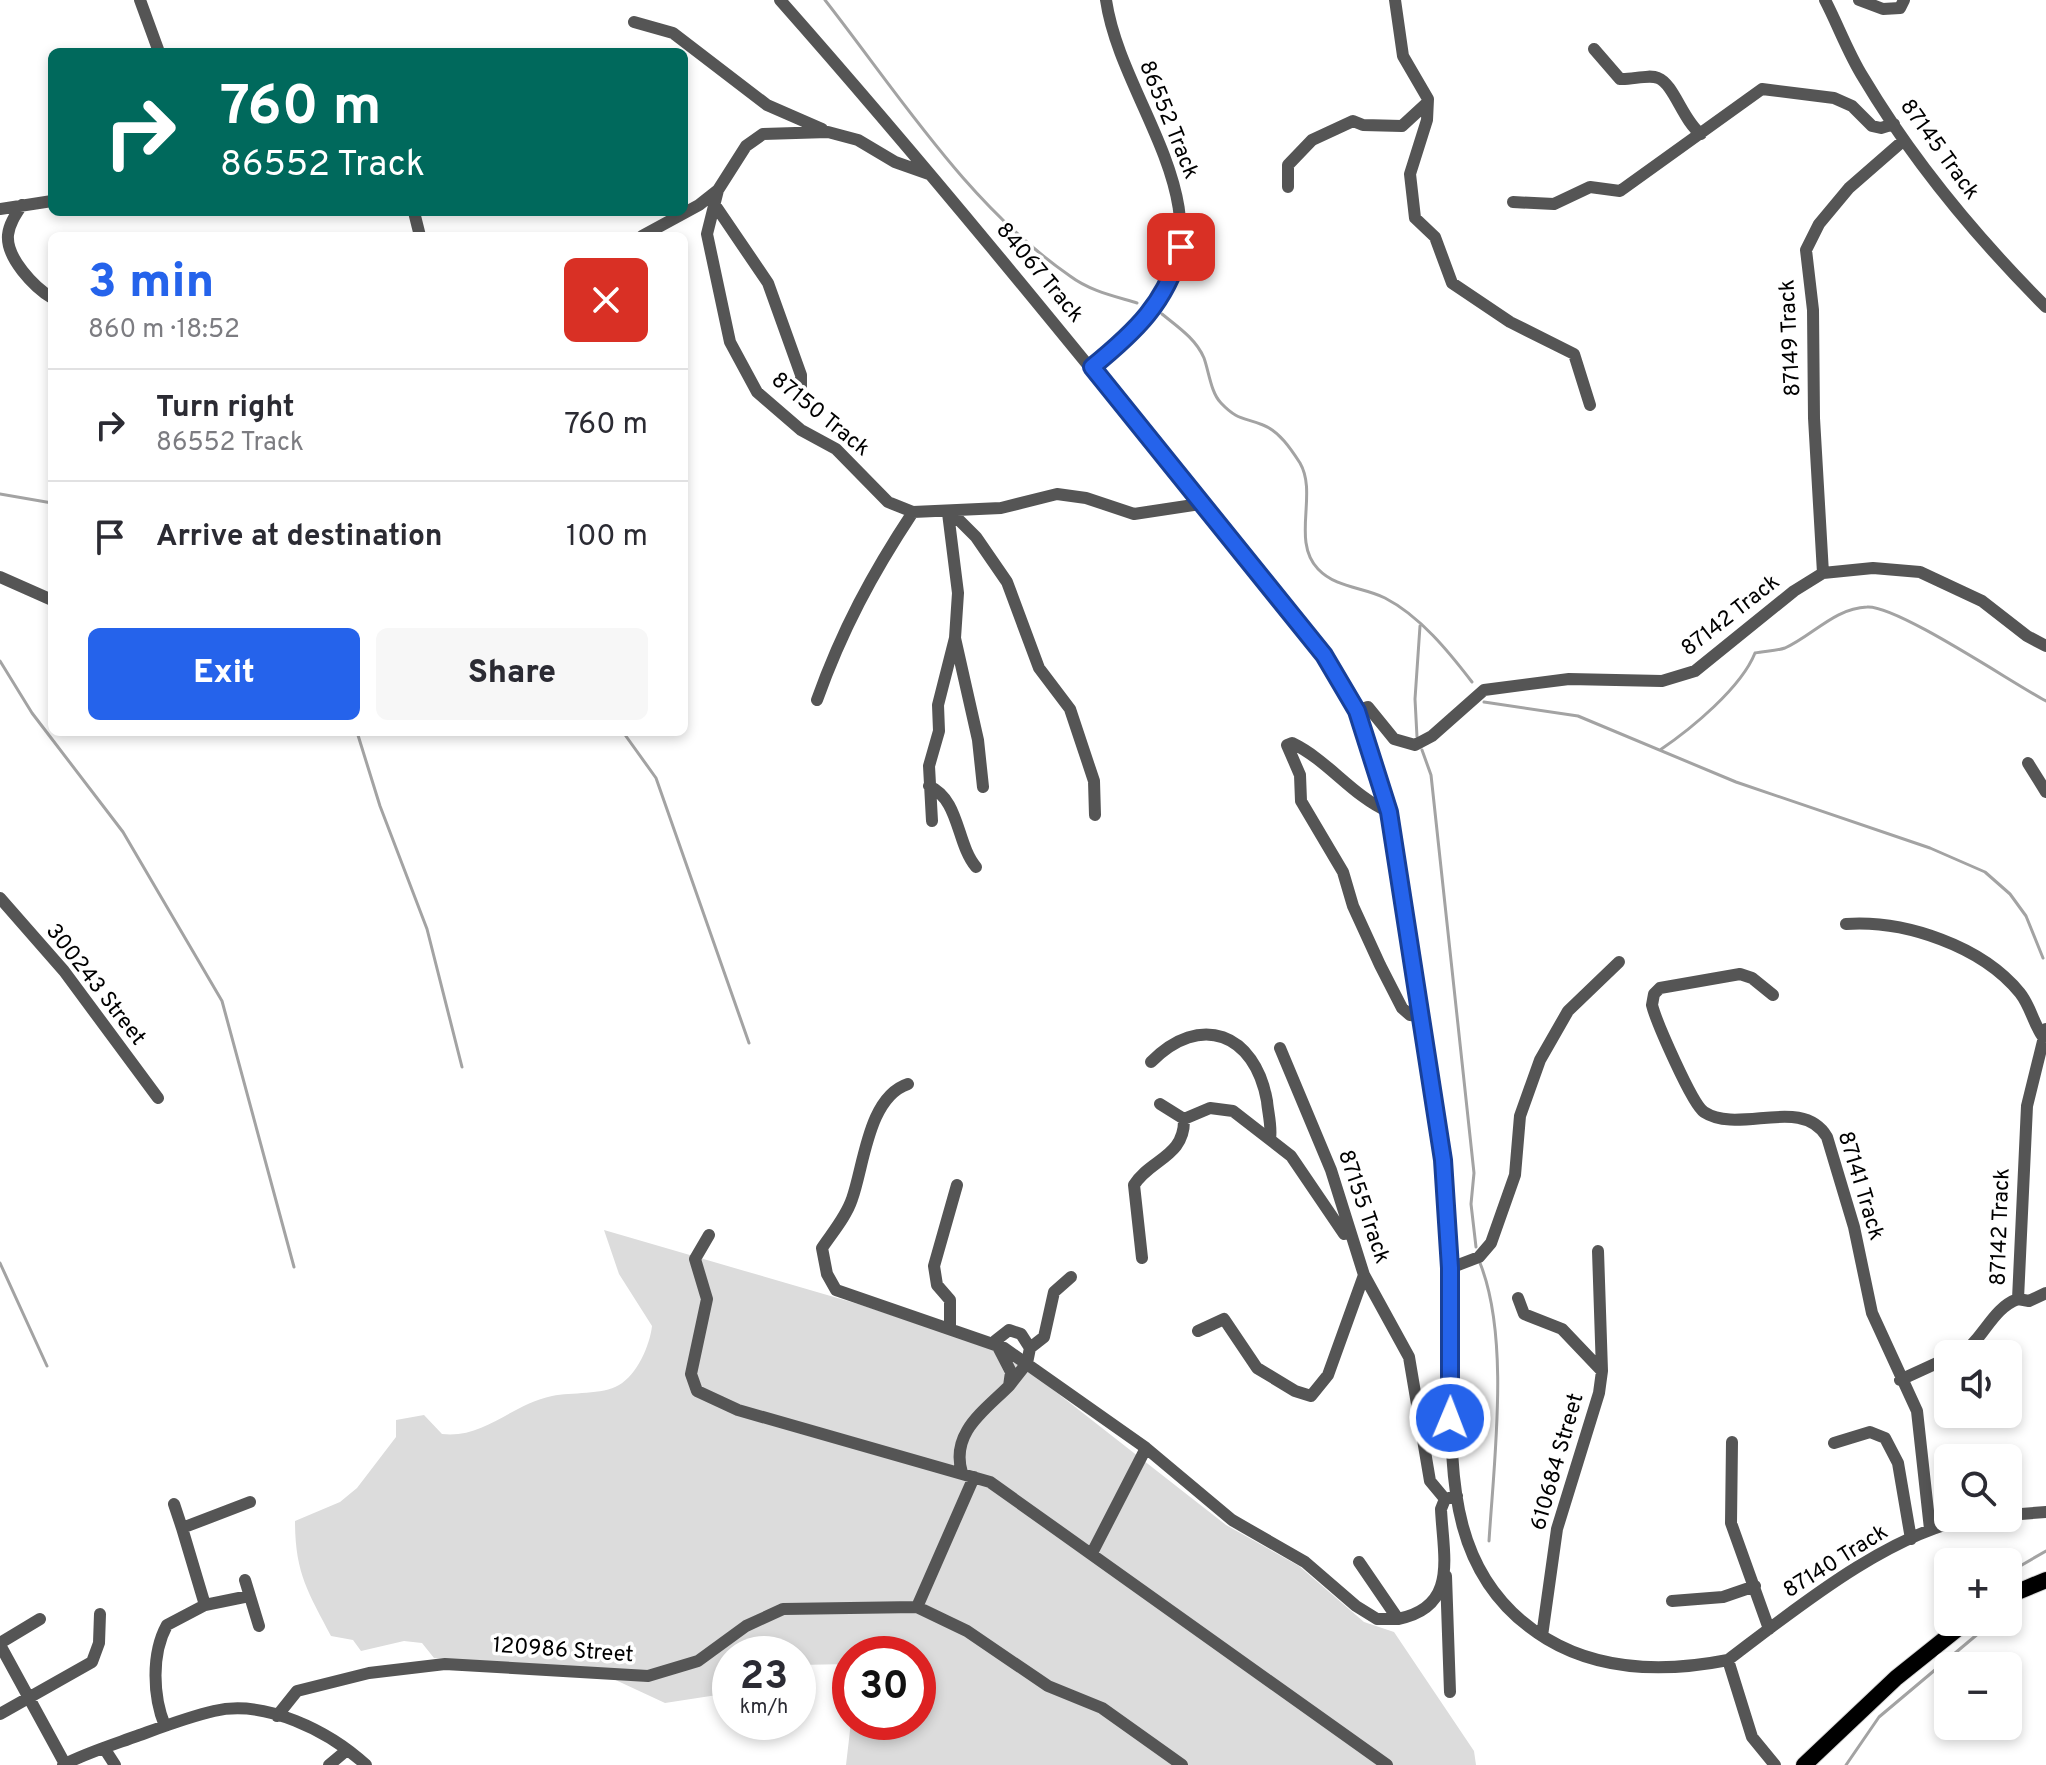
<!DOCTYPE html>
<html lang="en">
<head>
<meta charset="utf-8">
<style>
	:root { --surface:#fff; --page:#f7f7f7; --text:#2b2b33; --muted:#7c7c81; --line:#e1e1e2; --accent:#2563eb }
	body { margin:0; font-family:Overpass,sans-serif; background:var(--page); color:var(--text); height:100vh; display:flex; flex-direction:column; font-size:30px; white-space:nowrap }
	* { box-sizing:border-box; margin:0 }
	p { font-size:26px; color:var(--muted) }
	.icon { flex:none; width:44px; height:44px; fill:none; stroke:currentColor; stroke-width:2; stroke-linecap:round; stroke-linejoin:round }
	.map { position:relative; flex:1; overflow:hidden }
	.side { position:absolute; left:48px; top:232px; width:640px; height:504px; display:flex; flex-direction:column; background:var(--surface); border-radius:12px; box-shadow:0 4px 12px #0003 }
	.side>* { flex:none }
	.banner { position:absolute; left:48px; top:48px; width:640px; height:168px; border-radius:12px; box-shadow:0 4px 12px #0003; background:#00695c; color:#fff; overflow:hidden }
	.controls { position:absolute; left:1934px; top:1340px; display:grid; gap:16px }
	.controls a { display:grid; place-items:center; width:88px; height:88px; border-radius:12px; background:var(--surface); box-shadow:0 4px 12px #0003; font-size:40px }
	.speed { position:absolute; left:712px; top:1636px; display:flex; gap:16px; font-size:40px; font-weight:700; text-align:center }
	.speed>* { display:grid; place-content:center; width:104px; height:104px; border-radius:50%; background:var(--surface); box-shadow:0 4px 12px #0003; line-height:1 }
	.speed small { font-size:20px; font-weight:400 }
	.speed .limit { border:12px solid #d22; background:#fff; color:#111 }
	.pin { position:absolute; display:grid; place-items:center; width:68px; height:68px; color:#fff; margin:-34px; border-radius:16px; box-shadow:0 4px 12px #0006 }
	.me { position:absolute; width:88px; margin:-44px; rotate:1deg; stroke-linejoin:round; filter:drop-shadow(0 0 6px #0008) }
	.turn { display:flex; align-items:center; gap:28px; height:168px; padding:0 40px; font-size:36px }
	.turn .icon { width:104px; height:104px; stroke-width:2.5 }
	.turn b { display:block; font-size:56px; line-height:68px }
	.round { display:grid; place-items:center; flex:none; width:84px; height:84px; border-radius:12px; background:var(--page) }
	.head { display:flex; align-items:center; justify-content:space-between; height:136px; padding:0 40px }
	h1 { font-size:48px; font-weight:800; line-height:60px; color:var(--accent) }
	.primary-button { display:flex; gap:16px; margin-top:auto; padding:16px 40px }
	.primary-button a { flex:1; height:92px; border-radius:12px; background:var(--accent); color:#fff; font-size:32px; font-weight:800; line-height:92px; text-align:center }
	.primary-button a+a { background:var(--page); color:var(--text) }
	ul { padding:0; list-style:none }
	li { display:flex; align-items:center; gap:24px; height:112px; padding:0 40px; border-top:2px solid var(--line) }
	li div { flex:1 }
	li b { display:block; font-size:30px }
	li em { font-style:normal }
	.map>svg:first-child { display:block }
	.green { fill:#dcdcdc }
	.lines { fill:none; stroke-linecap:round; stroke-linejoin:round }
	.stream { stroke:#a3a3a3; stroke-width:3 }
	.major-casing { stroke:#dbdbdb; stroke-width:18 }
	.minor { stroke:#555; stroke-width:12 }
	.major { stroke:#000; stroke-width:16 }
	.route-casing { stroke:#184099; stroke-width:20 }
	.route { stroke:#2563eb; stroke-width:14 }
	.labels { text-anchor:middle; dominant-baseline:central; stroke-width:7; stroke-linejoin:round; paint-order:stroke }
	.street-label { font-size:22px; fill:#000; stroke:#fff }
</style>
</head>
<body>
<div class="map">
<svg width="2046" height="1765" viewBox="0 0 2046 1765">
	<rect width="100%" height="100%" fill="#fff"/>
	<!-- green -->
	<path class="green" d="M604,1230L858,1304L1006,1353L1226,1525L1299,1566L1364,1622L1394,1632L1474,1751L1476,1765H846L851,1722H918V1654H850V1664L798,1665V1654H730V1693L665,1703L594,1670L434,1658L422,1643L404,1641L361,1651L353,1640L331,1636C308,1592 295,1573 295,1521L340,1502L357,1488L396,1437V1420L424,1415L442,1434C484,1439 512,1404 552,1396C572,1392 602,1395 619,1385C637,1375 650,1345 652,1326L619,1274Z"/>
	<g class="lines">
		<!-- stream -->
		<path class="stream" d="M825,0C900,96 969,206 1070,276C1090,291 1114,296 1137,303
			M1162,314C1178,327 1196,339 1204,358C1209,372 1211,393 1221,403C1238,421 1244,417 1263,425C1279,431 1291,449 1300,463C1318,494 1291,541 1318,569C1336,588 1363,587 1385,598C1420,616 1449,652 1472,682
			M0,494L52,503
			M0,661L32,713L123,832L222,1001L294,1267
			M1484,702L1578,716L1736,782L1930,848L1985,872L2010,894L2026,916L2043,958
			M357,732L380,806L427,929L462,1067
			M623,732L656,778L749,1043
			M1417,737L1415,699L1420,626
			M1422,750L1431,775L1474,1173L1471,1204L1476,1247
			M1660,750C1691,729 1741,688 1755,653C1764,651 1776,651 1785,648C1812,636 1835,608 1867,607C1897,605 2012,683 2046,701
			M0,1263L47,1366
			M1480,1263C1510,1338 1494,1460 1489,1541
			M2008,1573L2046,1551
			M2008,1608L2015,1603
			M1846,1765L1879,1717L1992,1622"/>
		<!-- major casing -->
		<g class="major-casing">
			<path id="major" d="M2008,1596L2046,1580
				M1804,1765L1896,1678L1966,1622"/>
		</g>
		<!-- minor -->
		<path class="minor" d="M140,0L159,52
			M780,0C925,164 1063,334 1201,504C1252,568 1324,637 1358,712C1393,790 1399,882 1412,966C1424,1041 1440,1116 1447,1192C1452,1251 1451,1311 1451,1369C1451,1472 1446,1578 1547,1639C1602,1672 1667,1672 1728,1660L1752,1737L1775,1765
			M1395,0L1403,56L1428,99L1427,120L1410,174L1415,218L1435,237L1452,283L1510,322L1574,354L1590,405
			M1825,0C1838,25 1848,53 1863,77C1913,161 1977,238 2046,307
			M1859,0L1883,9L1900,8L1904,0
			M634,22L673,33L767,105L822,129
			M1594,49L1620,79C1631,80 1649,74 1658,78C1674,84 1683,121 1701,134
			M929,174L895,162L858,140L828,132L763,134L746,146L718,190L707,234L730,342L757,392L801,430L836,449L888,502L913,512L1001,508L1057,494L1086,498L1134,514L1200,504
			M1288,187V165L1312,140L1353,121L1363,125L1402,126L1427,103
			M1513,202L1554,204L1590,187L1620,191L1762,89L1834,98L1852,106L1872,126L1881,128L1894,124
			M22,205C16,214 9,224 8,235C6,258 34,287 52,298
			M715,205L768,283L801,375V389
			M0,209L52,201
			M414,212L420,236
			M642,236L699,205L718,190
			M1092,367C1114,350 1138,333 1155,310C1229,207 1121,103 1106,0
			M952,513L976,537L1007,582L1039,668L1070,709L1094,781L1095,815
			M1823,573L1814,418L1813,310L1806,250L1819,224L1849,188L1904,140
			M0,577L52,600
			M955,638L978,740L983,787
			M817,700C842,630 872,574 913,512
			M1357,711L1368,707L1394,739L1415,745L1432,736L1484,690L1569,679L1662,681L1695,671L1794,591L1823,573L1873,568L1920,572L1982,601L2027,636L2046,646
			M2028,763L2046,792
			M929,786C960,800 956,843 976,867
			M1389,812C1351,795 1329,761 1292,743L1287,745L1300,775L1301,801L1343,872L1353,906L1380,965L1402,1008L1410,1015L1420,1016
			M932,821L929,766L939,731L938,705L955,638L958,593L948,513
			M0,898L64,971L158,1098
			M1846,924C1905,920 1982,946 2020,993C2031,1007 2033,1023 2043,1037
			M1773,995L1752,978L1740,974L1660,988L1654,994L1652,1005C1656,1021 1692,1104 1704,1112C1739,1135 1802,1095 1827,1137L1854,1227L1872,1313L1917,1411L1930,1529
			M1280,1048L1331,1170L1364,1275L1409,1357L1430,1481L1445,1499L1457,1496
			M1151,1062C1200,1012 1255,1033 1267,1101C1268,1113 1272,1127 1270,1139
			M908,1084C868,1097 864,1166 852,1199C846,1217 832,1233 822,1248L827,1274L836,1290L1004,1348L1146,1448L1232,1520L1305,1562L1356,1606L1377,1619H1398
			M1160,1104L1184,1119L1210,1108L1233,1111L1291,1156L1344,1234
			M709,1235L695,1259L707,1299L691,1374L697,1391L738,1410L990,1482L1387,1765
			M1142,1258L1134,1185C1150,1159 1185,1157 1184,1119
			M1450,1268L1479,1257L1491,1243L1515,1175L1520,1116L1540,1060L1568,1011L1619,962
			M1518,1298L1524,1314L1562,1329L1602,1371
			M2018,1299L2029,1301L2046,1293
			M950,1328V1300L937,1285L934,1266L957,1185
			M1009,1330L1021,1334L1030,1348L1027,1363L1009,1386L1011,1372L995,1341Z
			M1198,1331L1224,1319L1257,1368L1295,1391L1311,1396L1328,1375L1364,1275
			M1030,1348L1044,1337L1054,1292L1071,1277
			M1961,1354C1983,1340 1992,1308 2018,1299L2027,1106L2046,1029
			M1900,1380L1948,1358
			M1732,1442L1731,1523L1769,1629
			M1834,1443L1870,1432L1885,1438L1898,1463L1911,1539
			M962,1473C950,1433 984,1411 1009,1386
			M174,1504L182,1528
			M2008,1515L2046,1512
			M1092,1553L1146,1448
			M1359,1562L1398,1619C1459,1607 1443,1556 1441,1509L1445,1499
			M1446,1576L1450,1692
			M245,1580L259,1626
			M1672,1601L1723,1597L1755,1586
			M205,1605L182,1528L250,1502
			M917,1607L974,1477
			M1542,1636L1557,1529L1599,1393L1602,1371L1598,1251
			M0,1643L40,1619
			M0,1645L65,1764
			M1728,1660C1794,1610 1892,1530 1974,1518
			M0,1714L92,1662L99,1643L100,1614
			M277,1716L297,1691L369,1673L445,1664L648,1676L698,1661L746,1626L783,1609L917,1607L967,1631L1048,1686L1102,1708L1182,1765
			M165,1726C153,1697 151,1654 167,1625L205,1605L249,1596
			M104,1748L115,1765
			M63,1765C86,1753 112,1745 137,1736C162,1727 188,1717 214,1711C265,1699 329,1731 366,1765
			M329,1765L347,1750"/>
		<!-- major -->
		<use href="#major" class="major"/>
	</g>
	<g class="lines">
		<!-- route casing -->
		<g class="route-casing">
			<path id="route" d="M1181,247C1167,302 1135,332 1092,367L1324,655L1357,711L1389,812L1443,1160L1450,1268V1418"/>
		</g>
		<!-- route -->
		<use href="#route" class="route"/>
	</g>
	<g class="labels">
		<!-- street labels -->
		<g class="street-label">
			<text transform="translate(1168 120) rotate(68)">86552 Track</text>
			<text transform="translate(1939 150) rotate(54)">87145 Track</text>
			<text transform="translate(1039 273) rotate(50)">84067 Track</text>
			<text transform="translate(1791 338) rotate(-93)">87149 Track</text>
			<text transform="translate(820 415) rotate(39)">87150 Track</text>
			<text transform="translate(1731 616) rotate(-38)">87142 Track</text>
			<text transform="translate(95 985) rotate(52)">300243 Street</text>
			<text transform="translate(1860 1186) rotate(73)">87141 Track</text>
			<text transform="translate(1363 1207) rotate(71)">87155 Track</text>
			<text transform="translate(2001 1227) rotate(-88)">87142 Track</text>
			<text transform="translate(1558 1462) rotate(-74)">610684 Street</text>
			<text transform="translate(1836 1562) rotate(-32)">87140 Track</text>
			<text transform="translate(563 1651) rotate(4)">120986 Street</text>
		</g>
	</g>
</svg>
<div class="controls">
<a><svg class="icon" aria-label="sound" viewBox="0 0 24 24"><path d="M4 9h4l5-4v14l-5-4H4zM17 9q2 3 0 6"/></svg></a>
<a><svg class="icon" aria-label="search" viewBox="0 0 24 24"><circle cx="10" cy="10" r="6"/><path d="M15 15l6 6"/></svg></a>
<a>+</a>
<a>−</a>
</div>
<div class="speed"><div>23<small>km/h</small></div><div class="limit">30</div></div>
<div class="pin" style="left:1181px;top:247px;background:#d93025"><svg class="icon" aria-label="arrive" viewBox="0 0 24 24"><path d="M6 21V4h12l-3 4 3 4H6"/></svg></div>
<svg class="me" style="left:1450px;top:1418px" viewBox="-20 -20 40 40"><circle r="17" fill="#2563eb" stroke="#fff" stroke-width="3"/><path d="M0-11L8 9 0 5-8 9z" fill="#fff"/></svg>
<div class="banner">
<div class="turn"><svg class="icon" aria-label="right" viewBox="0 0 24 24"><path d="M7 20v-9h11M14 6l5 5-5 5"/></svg><div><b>760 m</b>86552 Track</div></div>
</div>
<section class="side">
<div class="head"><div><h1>3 min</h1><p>860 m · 18:52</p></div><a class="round" style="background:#d93025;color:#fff"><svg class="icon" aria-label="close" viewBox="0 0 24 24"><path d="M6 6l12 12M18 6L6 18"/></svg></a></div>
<ul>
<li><svg class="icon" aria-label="right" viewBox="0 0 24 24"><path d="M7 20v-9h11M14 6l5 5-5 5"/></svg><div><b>Turn right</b><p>86552 Track</p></div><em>760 m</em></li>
<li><svg class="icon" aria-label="arrive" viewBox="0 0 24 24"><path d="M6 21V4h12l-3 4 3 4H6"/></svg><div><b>Arrive at destination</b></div><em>100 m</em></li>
</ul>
<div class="primary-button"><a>Exit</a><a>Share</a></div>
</section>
</div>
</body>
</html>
